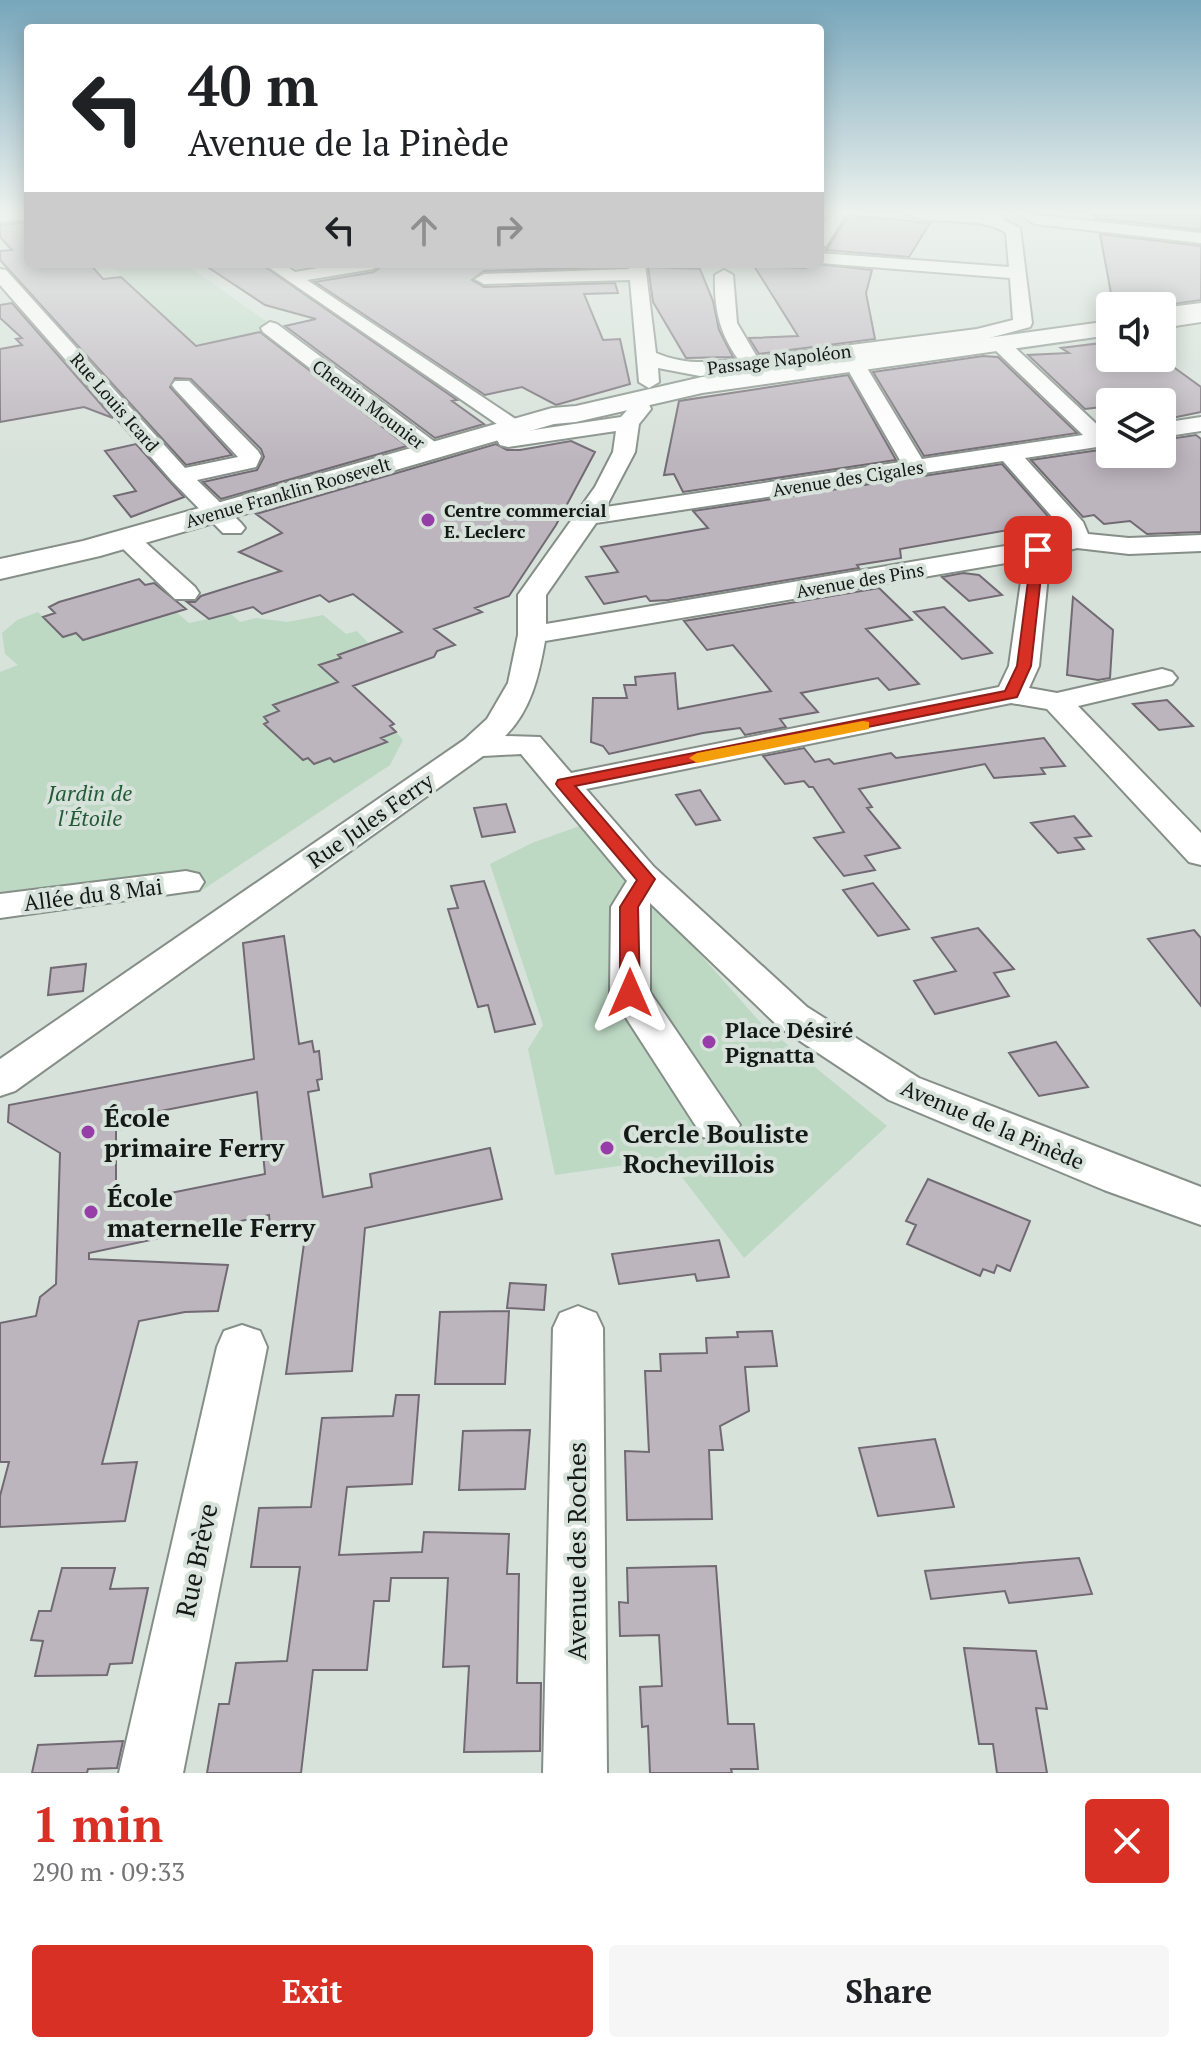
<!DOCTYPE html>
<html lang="en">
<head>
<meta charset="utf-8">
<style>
	:root { --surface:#fff; --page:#f6f6f6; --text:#202124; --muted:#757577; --accent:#d93025 }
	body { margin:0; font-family:"PT Serif",serif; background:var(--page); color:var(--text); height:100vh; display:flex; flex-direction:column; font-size:30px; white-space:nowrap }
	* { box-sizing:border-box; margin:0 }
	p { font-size:26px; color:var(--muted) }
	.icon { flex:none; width:44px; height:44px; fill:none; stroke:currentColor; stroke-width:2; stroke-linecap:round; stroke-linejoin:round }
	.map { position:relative; height:1773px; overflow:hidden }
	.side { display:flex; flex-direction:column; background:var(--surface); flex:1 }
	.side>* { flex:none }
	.guide { position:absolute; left:24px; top:24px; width:800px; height:244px; border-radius:8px; box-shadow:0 4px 20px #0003; background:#fff; color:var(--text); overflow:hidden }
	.fabs { position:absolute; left:1096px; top:292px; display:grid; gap:16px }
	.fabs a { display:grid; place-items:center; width:80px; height:80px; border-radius:8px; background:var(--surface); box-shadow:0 4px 20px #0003; font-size:40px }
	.pin { position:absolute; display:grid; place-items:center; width:68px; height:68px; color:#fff; margin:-34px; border-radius:16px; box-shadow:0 4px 12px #0006 }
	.me { position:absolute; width:88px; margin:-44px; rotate:0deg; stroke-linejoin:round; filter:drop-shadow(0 0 6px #0008) }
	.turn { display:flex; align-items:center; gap:28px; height:168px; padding:0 32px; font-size:36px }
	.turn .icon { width:104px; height:104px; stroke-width:2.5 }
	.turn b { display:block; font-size:56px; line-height:68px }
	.lanes { display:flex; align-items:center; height:76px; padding:0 32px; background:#0003; justify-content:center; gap:40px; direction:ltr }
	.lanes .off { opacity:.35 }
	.round { display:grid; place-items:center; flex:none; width:84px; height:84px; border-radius:8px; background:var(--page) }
	.overview { display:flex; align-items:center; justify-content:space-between; height:136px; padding:0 32px }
	h1 { font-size:48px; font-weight:800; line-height:60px; color:var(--accent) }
	.button { display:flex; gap:16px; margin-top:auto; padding:16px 32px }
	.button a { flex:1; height:92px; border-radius:8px; background:var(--accent); color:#fff; font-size:32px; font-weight:800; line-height:92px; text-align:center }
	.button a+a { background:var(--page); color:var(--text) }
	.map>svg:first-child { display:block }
	.green { fill:#bdd9c4 }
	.building { fill:#bdb5be; stroke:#716a73; stroke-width:2; fill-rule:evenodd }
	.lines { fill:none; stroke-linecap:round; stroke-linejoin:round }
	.minor-casing { stroke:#858f88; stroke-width:4 }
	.major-casing { stroke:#858f88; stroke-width:4 }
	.minor { fill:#fff; fill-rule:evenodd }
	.major { fill:#fff; fill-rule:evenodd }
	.route { fill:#d93025; stroke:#8d1f18; stroke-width:2 }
	.slow { fill:#f59e0b }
	.poi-dot { fill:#963da8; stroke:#d7e2da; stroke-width:3 }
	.labels { text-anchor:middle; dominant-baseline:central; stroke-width:8; stroke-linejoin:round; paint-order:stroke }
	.far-street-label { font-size:18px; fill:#151916; stroke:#d7e2da }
	.far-poi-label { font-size:18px; font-weight:bold; fill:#151916; stroke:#d7e2da; text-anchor:start }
	.park-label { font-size:22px; font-style:italic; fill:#235b39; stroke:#d7e2da }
	.street-label { font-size:22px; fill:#151916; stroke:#d7e2da }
	.poi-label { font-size:22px; font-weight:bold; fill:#151916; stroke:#d7e2da; text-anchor:start }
	.near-poi-label { font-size:26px; font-weight:bold; fill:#151916; stroke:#d7e2da; text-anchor:start }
	.near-street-label { font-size:26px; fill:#151916; stroke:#d7e2da }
</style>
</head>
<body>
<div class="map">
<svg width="1201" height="1773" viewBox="0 0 1201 1773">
	<rect width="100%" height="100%" fill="#d7e2da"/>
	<!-- green -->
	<path class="green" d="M109,264H185L276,328L196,346Z
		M175,611L189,623L231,614L240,622L256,618L288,622L323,615L346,634L357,631L372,647L339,655L341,658L320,665L344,688L329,693L323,687L274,705L279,711L264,717L268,722L265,724L275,734L280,733L303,760L308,758L314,764L330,758L336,762L386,741L381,737L396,732L403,740L390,765L198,893L0,899V672L18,665L5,654L2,633L17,620L38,612L63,637L76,633L83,640Z
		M585,824L760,1022L887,1126L744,1258L668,1159L555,1175L528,1049L543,1025L490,864L532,843Z"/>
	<!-- building -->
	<path class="building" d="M1094,213L1201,215V230L1095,218Z
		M848,216L880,218L930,223L909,257L826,250Z
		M28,222V264H90L103,279L121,277L196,346L260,332L407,446L221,499L203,482L257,470L264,457L261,449L191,379L175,378L170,387L232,455L186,465L0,260V251L12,250L0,237V225Z
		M1100,234L1201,246V300L1160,306L1113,304Z
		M203,264H261L457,400L452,401L484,424L435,438L285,326L316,319L265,305Z
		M384,264H609L610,267L484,271L472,280L484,287L615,283L618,293L584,294L603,340L620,339L630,384L556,405L522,387L485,395L315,282L374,272Z
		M818,264L872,270L866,293L875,339L759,354L749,338L798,336L754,266L805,268Z
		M648,267L700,269L713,301L719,330L733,357L686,358L653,302Z
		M12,303L113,418L84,407L0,422V349L22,345L16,339L22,338L0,318V305Z
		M1110,342V358H1161L1201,387V412L1162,420V402L1142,401L1110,402V406L1085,409L1028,355L1069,353L1061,348Z
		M983,356L998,357L1077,433L924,456L873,372Z
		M848,375L896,460L683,492L674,474L664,475L679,401Z
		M1196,435L1201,439V532L1147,534L1130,521L1104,524L1094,515L1083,517L1031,460L1106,449L1115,455L1162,454V440Z
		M571,441L595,452L556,525L509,596L475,608L482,612L434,629L455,645L437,651L434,657L353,686L394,724L390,726L396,732L381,738L387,742L334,762L330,758L314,764L308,758L303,760L264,724L268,722L264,717L279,711L273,705L338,682L319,665L341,658L338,655L402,632L353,594L329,602L320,595L262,614L253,607L209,619L187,602H195L201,596L281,571L239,552L282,533L256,514L496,444L507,450H520Z
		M136,444L184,497L131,517L114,496L136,491L105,451Z
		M1002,464L1053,522L900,549L901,558L857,565L859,568L668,600L650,601L646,596L604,604L586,577L618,572L601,547L708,528L693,511Z
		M963,573L979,575L1002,595L969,601L942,577Z
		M139,579L145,585L154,583L186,609L83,640L76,633L63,637L43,617L55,613L49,607L59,602Z
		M879,588L912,620L866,629L919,684L889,690L878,678L801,693L818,712L780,719L786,727L745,735L740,728L703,733L609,754L603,746L591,742L593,698H627L624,685H636L635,677L675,673L678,709L771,691L733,645L707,650L684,621Z
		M1073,597L1113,630L1110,678L1098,680L1067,675Z
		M944,607L992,653L962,659L914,612Z
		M1167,700L1193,726L1159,730L1133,704Z
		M1044,738L1065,766L1041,768L1045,774L994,778L985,764L859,789L872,807L867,808L900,848L865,856L875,870L844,876L814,838L844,832L813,787H809L804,781L785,784L763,756L804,748L815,762L829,759L834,764L891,753L896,758Z
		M700,790L720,820L696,825L676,795Z
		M506,804L515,832L482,837L474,808Z
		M1074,816L1091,836L1075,838L1084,849L1058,853L1031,823Z
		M484,881L535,1024L495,1032L488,1005L478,1007L448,909L458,908L451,886Z
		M873,883L909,929L878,936L843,890Z
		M978,928L1014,969L994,973L1009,996L935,1014L914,981L956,971L932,938Z
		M1194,930L1201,938V1006L1148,939Z
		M284,936L299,1044L312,1041L314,1052L319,1051L322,1079L317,1080L319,1090L308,1092L323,1197L372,1187L370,1174L490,1148L502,1199L365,1228L352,1371L286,1374L306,1229L271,1236L269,1215L89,1253V1259L228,1265L218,1311L185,1312L139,1321L102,1464L137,1462L125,1521L0,1527V1496L9,1462H0V1323L36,1316L40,1297L56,1284L60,1153L8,1122L9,1105L254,1059L243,943ZM257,1092L265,1174L116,1204V1130L145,1125V1114Z
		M86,964L83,991L48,995L51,968Z
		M1056,1042L1088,1087L1039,1096L1009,1053Z
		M928,1179L1030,1221L1010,1271L997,1265L994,1273L983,1269L980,1276L907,1244L916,1225L906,1221Z
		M719,1240L729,1277L697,1281L695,1274L619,1284L612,1254Z
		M510,1283L546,1285L544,1310L507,1308Z
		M509,1311L505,1384H435L440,1312Z
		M772,1331L777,1366L745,1367L749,1411L720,1426L723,1450H709L712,1519L627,1520L625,1451L649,1452L645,1371H661L660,1354L707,1353L706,1338L738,1337L737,1332Z
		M396,1395H419L412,1484L347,1487L339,1555L422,1552L424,1532L509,1534L507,1574H519L517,1683H541L540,1751L464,1752L469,1666L443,1667L448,1578H391L389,1601H374L367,1670H313L301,1773H207L219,1704H229L236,1663L287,1661L300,1567H251L259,1508L311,1507L322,1418L393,1416Z
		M530,1430L525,1489L459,1490L463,1431Z
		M935,1439L954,1507L878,1516L859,1448Z
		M1079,1558L1092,1594L1009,1603L1005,1591L931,1599L925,1571Z
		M716,1566L728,1724H754L758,1769H731L732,1773H650L648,1726L642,1727L640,1687L662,1686L659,1635L620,1636L619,1602L628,1603L627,1568Z
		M62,1568H115L110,1589L148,1588L132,1663L110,1664L107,1675L35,1676L43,1641L31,1640L39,1611H51Z
		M964,1648L1036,1651L1047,1709L1036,1708L1047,1773H997L993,1744H979Z
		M123,1741L117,1768L88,1769L87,1773H32L38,1745Z"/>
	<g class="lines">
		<!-- minor casing -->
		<g class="minor-casing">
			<path id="minor" d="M0,213H28V219L0,222Z
				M830,213H846L826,246L820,248V230Z
				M907,213H999L1005,217L1003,220L1020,228L1032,323L1030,327L978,341L700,376L658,368L659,382L649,388L639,382L630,280L484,284L475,279L484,274L629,269V264H645L656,353C684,365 709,363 738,359C719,332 714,308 715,275L724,270L733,275L737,323L757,357L977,329L1013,320L1010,278L820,263V253L1009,267L1006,233C979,214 924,227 907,213Z
				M1017,213L1201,233V243L1035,224Z
				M264,264H283L295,272L341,264H381L373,269L307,280L520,422L523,427L520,432L621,417L629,408L627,398L631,394H645L651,409L639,424L635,452L606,507L901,462L844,363L854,357L864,363L922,459L1083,435L992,347L989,343L999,337L1006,339L1105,432L1110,431V445L1025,458L1083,522L1088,534L1129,538L1201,535V551L1129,554L1077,548L1050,555L1039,666L1029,688L1057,693L1162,669L1172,672L1177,678L1172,684L1078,706L1201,833V865L1189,862L1047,709L1011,703L586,789L654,867L807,1007L919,1078L1201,1187V1225L1104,1190L889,1100L779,1027L650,903V992L740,1125L733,1137L718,1142L703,1137L610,993L611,907L627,881L521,754L483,756L15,1091L0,1096V1059L464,740L487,719L508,683L518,635V595L595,487L613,452L616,431L508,447L500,445L497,440L500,435L510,433ZM1003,461L1062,528L1063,536L546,624V595L596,523ZM1024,560L1009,666L999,687L571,773L540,737L505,736C531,711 539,675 545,641Z
				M0,269L6,270L185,468L238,457L175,389L172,385L175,381H189L258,451L261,456L256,467L197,480L241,523L245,528L241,533H223L172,481L0,285Z
				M1201,303V313L1162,320V308Z
				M270,322L277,324L439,445L442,450L439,455H423L263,332L261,328Z
				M1201,417V431L1162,437V423Z
				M126,530L135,533L195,587L199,593L195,599H175L117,543L113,538L117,533Z
				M186,871L199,874L204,882L199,890L0,918V894Z
				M578,1306L596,1313L603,1328L607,1773H543L553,1328L560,1313Z
				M242,1325L260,1331L267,1347L183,1773H119L217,1347L224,1331Z"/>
		</g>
		<!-- major casing -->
		<g class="major-casing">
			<path id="major" d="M1201,308V322L1162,328V314Z
				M1110,321V335L702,393L576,422L554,424L100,556L0,579V559L83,541L552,408L576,406L702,377Z"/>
		</g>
		<!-- minor -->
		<use href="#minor" class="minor"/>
		<!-- major -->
		<use href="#major" class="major"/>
	</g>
	<!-- sky -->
	<linearGradient id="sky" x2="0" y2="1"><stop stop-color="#77a6bb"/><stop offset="0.46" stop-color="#edf2ee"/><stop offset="1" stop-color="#edf2ee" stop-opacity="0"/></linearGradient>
	<rect width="1201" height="461" fill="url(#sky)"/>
	<!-- route -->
	<path class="route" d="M1038,546L1044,550L1031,666L1017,697L575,786L655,879L638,907L640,993L637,998H623L620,993V907L637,880L558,787L556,784L558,780L1005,691L1017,666L1032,550Z"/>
	<!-- slow -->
	<path class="slow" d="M863,721L869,722V729L697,763L689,758L697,753Z"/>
	<!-- markers -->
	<g class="poi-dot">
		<circle cx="428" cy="520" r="8"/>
		<circle cx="709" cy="1042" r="8"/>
		<circle cx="88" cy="1132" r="8"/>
		<circle cx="607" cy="1148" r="8"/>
		<circle cx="91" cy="1212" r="8"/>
	</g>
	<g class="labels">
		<!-- far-street labels -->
		<g class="far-street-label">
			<text transform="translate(779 359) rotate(-7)">Passage Napoléon</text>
			<text transform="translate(115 402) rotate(49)">Rue Louis Icard</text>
			<text transform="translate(369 404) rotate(37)">Chemin Mounier</text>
			<text transform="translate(848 478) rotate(-9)">Avenue des Cigales</text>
			<text transform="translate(288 492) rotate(-16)">Avenue Franklin Roosevelt</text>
			<text transform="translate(860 580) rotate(-10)">Avenue des Pins</text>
		</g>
		<!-- far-poi labels -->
		<g class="far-poi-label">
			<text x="444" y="510">Centre commercial<tspan x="444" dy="21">E. Leclerc</tspan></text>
		</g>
		<!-- park labels -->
		<g class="park-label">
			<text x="90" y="792">Jardin de<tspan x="90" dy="25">l'Étoile</tspan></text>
		</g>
		<!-- street labels -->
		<g class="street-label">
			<text transform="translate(370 820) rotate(-35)">Rue Jules Ferry</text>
			<text transform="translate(93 894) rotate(-7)">Allée du 8 Mai</text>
			<text transform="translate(993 1124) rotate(23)">Avenue de la Pinède</text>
		</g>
		<!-- poi labels -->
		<g class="poi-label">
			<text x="725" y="1029">Place Désiré<tspan x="725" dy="25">Pignatta</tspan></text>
		</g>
		<!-- near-poi labels -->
		<g class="near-poi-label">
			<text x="104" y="1117">École<tspan x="104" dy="30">primaire Ferry</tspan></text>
			<text x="623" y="1133">Cercle Bouliste<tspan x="623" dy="30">Rochevillois</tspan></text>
			<text x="107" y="1197">École<tspan x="107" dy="30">maternelle Ferry</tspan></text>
		</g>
		<!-- near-street labels -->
		<g class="near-street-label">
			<text transform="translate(576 1551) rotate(-90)">Avenue des Roches</text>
			<text transform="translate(196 1560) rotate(-78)">Rue Brève</text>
		</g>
	</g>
</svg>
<div class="fabs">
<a><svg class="icon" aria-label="sound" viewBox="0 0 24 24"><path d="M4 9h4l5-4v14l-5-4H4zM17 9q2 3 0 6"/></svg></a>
<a><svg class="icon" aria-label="layers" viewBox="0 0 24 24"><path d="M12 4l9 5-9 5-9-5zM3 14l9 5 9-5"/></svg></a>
</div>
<div class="pin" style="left:1038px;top:550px;background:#d93025"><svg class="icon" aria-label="arrive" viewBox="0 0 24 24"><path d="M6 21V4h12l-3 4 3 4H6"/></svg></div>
<svg class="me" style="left:630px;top:993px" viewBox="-20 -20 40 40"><path d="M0-17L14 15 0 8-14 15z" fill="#d93025" stroke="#fff" stroke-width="4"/></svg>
<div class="guide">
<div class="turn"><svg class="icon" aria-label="left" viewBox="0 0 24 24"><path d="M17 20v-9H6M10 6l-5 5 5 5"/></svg><div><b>40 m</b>Avenue de la Pinède</div></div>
<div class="lanes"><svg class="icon" aria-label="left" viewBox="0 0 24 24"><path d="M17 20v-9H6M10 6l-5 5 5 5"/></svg><svg class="icon off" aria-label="ahead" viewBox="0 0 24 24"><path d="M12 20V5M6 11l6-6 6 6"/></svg><svg class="icon off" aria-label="right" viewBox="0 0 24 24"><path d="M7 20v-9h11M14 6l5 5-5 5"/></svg></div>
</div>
</div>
<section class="side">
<div class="overview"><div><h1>1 min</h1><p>290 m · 09:33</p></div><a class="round" style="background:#d93025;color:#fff"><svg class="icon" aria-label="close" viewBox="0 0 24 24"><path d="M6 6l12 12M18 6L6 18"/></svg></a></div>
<div class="button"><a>Exit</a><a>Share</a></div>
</section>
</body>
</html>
